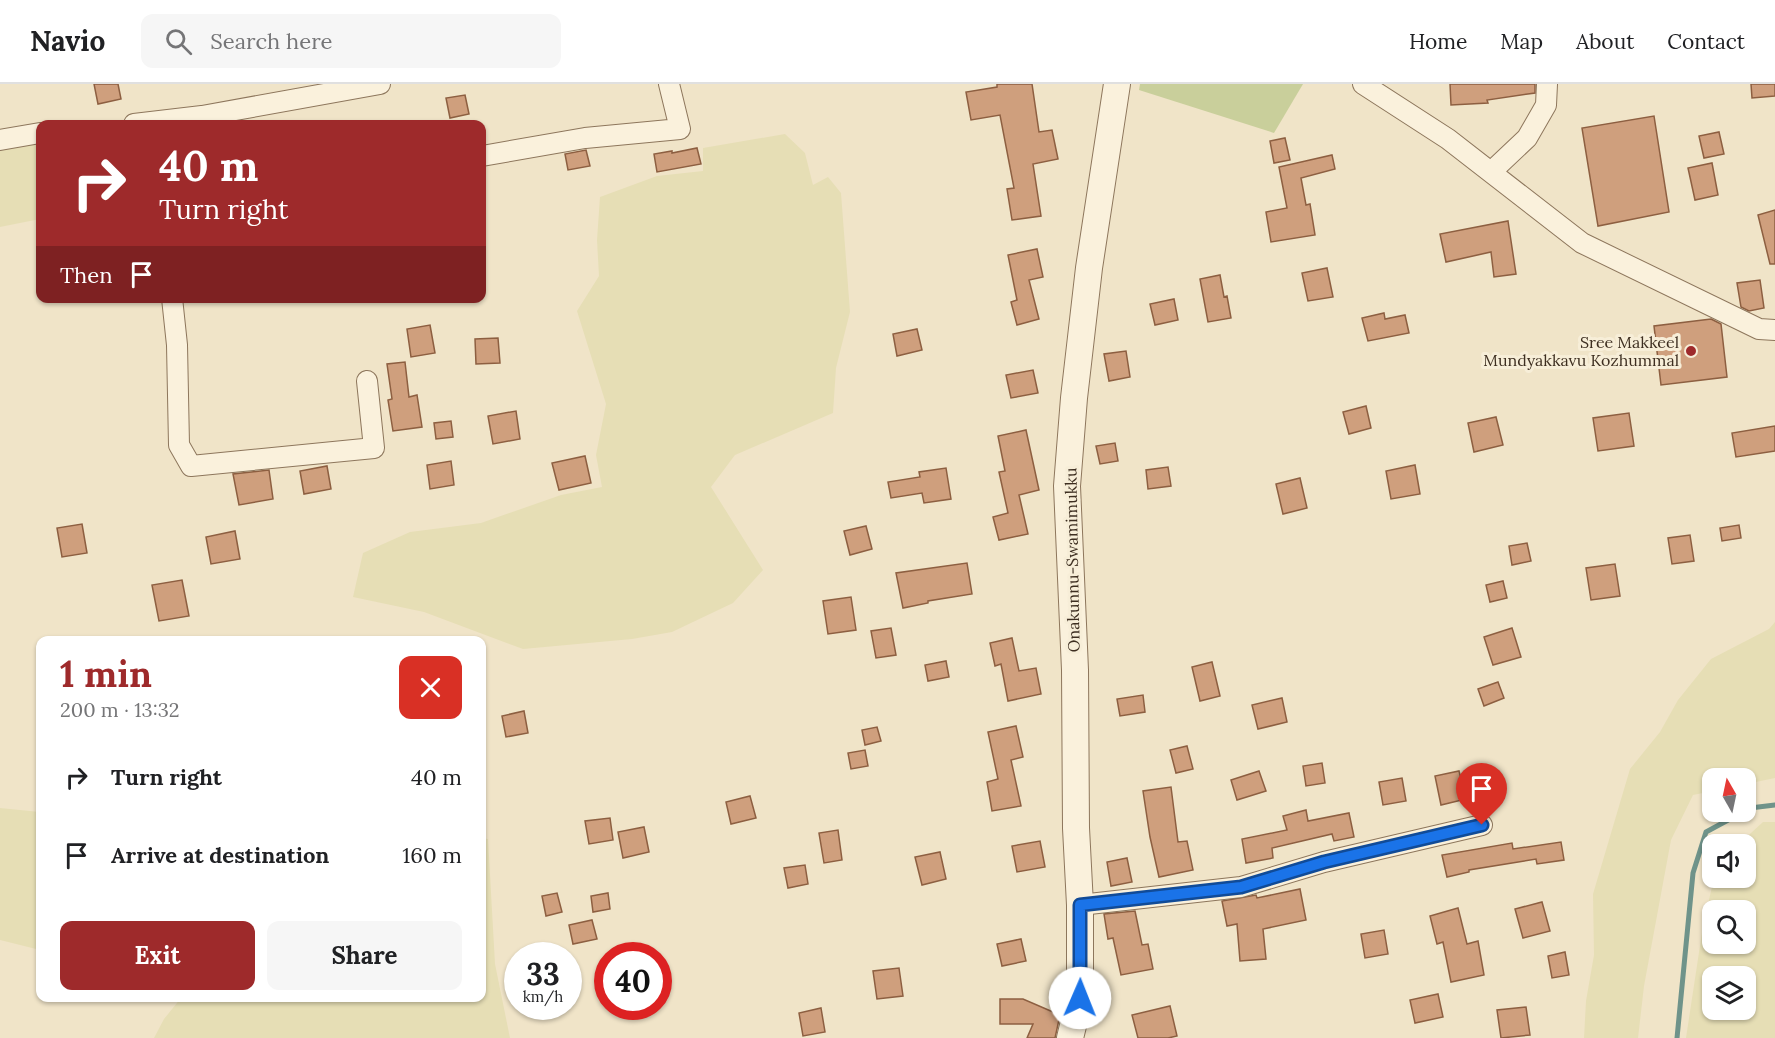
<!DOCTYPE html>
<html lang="en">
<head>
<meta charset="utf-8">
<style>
	:root { --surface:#fff; --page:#f6f6f6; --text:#202124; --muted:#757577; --line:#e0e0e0; --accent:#9e2a2b }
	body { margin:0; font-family:Lora,serif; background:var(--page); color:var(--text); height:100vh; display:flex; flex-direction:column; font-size:22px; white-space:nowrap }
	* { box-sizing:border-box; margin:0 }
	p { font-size:20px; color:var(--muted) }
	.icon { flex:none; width:33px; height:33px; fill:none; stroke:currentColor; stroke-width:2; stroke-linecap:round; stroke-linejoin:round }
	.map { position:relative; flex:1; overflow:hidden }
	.details { position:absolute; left:36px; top:552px; width:450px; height:366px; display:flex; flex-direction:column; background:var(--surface); border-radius:12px; box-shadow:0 2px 4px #0004 }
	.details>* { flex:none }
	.banner { position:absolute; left:36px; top:36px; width:450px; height:183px; border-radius:12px; box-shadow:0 2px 4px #0004; background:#9e2a2b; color:#fff; overflow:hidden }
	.needle { width:39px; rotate:351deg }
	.buttons { position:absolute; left:1702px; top:684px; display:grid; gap:12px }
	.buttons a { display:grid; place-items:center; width:54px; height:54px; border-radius:12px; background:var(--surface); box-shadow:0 2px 4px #0004; font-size:30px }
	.speed { position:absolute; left:504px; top:858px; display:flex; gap:12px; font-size:30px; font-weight:700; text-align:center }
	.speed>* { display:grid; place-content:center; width:78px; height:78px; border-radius:50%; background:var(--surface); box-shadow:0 2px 4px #0004; line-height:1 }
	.speed small { font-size:15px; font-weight:400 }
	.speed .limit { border:9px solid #d22; background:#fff; color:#111 }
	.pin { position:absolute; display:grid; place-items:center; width:51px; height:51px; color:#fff; margin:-62px -26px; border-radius:50% 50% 50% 0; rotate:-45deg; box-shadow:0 0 6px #0007 }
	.pin .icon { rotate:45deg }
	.me { position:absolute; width:66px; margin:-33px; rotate:1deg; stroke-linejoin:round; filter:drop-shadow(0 0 4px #0008) }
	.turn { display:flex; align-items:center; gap:21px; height:126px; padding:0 24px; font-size:27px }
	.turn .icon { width:78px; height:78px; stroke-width:2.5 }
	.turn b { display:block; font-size:42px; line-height:51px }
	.then { display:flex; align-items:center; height:57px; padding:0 24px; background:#0003; gap:12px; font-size:22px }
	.round { display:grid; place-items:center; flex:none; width:63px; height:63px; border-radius:12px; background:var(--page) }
	.overview { display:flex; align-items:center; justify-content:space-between; height:102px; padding:0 24px }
	h1 { font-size:36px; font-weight:700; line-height:45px; color:var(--accent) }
	.action { display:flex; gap:12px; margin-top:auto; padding:12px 24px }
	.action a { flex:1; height:69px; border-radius:12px; background:var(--accent); color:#fff; font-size:24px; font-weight:700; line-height:69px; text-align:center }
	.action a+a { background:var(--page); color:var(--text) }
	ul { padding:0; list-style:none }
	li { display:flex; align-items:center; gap:18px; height:78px; padding:0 24px }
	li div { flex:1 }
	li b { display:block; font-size:22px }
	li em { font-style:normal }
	header { display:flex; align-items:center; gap:36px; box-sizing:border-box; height:84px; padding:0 30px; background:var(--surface); border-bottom:2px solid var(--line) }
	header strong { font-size:28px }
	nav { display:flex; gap:33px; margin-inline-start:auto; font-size:21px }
	.search { width:420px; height:54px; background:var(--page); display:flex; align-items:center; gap:15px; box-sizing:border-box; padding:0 21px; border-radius:12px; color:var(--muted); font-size:22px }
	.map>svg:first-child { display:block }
	.farmland { fill:#e6deb5; fill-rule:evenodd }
	.green { fill:#c9cf9b }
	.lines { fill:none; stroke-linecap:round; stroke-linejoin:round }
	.stream { stroke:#6f938a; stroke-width:5 }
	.building { fill:#cf9f7d; stroke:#8d5f41; stroke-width:1.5 }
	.minor-casing { stroke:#8d765c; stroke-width:22 }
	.tertiary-casing { stroke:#8d765c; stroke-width:28 }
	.minor { stroke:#faf1dc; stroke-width:20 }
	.tertiary { stroke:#faf1dc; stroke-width:26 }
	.route-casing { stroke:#114b97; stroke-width:15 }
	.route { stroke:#1a73e8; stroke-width:10 }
	.poi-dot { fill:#9e2a2b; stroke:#f7eed8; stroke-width:2 }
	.labels { text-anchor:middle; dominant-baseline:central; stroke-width:6; stroke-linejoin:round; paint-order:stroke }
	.poi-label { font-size:16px; fill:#3d2e20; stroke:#f7eed8; text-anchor:end }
	.street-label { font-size:16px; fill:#3d2e20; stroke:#f7eed8 }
</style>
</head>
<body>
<header>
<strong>Navio</strong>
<div class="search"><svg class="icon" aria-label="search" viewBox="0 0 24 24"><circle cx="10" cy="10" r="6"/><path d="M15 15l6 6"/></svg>Search here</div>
<nav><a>Home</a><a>Map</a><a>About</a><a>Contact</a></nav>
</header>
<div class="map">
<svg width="1775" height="954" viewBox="0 0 1775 954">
	<rect width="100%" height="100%" fill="#f0e4c8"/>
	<!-- farmland -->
	<path class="farmland" d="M785,50L805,69L813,101L828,93L841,109L850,228L836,284L833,329L735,371L711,403L763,486L733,519L672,548L632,555L523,565L424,528L353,513L363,469L410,448L481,439L561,411L602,403L596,371L606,320L577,227L599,192L597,156L600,113L657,92L703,87V64Z
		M40,56V135L0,143V61Z
		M1775,538V694L1746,700V694H1713V707L1693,711L1671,756L1644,902L1638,954H1584L1586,917L1594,871L1593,810L1630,685L1660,648L1678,616L1711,575L1769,545Z
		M0,724L40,728V866L0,856Z
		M1763,738H1775V954H1686L1703,842L1714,794H1746V760H1739ZM1746,826V860H1713V826ZM1713,892H1746V926H1713Z
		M482,754L488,755L495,880L510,954H154L164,935L181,914H482Z"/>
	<!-- green -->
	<path class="green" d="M1140,0H1303L1274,49L1139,6Z"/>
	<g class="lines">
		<!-- stream -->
		<path class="stream" d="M1746,726L1750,724L1775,721
			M1677,954L1693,789L1706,748L1743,728"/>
	</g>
	<!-- building -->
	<path class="building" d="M94,0H118L121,15L98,20Z
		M997,0H1032L1039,48L1052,46L1058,75L1033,80L1041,132L1012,136L1007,105L1014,104L1000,31L971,36L966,8L997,3Z
		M1450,0H1535V9L1487,16L1488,19L1451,21Z
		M1751,0H1775V12L1752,14Z
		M465,11L469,30L450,34L446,14Z
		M1654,32L1669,128L1598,142L1582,44Z
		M1719,48L1724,70L1704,74L1699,52Z
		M1285,54L1290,76L1274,79L1270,57Z
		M697,64L701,80L657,88L654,70L672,67V69Z
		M586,66L590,82L568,86L565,70Z
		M1332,71L1335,85L1301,94L1306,121L1310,120L1315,151L1271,158L1266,128L1287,124L1279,83Z
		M1712,79L1718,111L1695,116L1688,84Z
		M1775,126V180H1770L1758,131Z
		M1508,137L1516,190L1494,193L1491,168L1446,178L1440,150Z
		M1037,165L1043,193L1029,196L1039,235L1017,241L1011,218L1017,216L1008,171Z
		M1327,184L1333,213L1308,217L1302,189Z
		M1220,191L1224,213L1227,212L1231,234L1208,238L1200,195Z
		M1760,196L1764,224L1749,227L1741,223L1737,199Z
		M1174,215L1178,236L1155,241L1150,220Z
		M1384,229L1385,235L1405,231L1409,249L1368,257L1362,234Z
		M1711,235L1721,240L1727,293L1661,301L1654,242Z
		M430,241L435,269L411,273L407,245Z
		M917,245L922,266L897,272L893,250Z
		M498,254L500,279L476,280L475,255Z
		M1126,267L1130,293L1109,297L1104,270Z
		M405,278L409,313L417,311L422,343L393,347L388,316L392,315L387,280Z
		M1033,286L1038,309L1011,314L1006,291Z
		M1366,322L1371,344L1349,350L1343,328Z
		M516,327L520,355L493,360L488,332Z
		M1629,329L1634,362L1598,367L1593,334Z
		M1496,333L1503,361L1474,368L1468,339Z
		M451,337L453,353L436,355L434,339Z
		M1775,342V367L1736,373L1732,349Z
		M1026,346L1039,406L1019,411L1028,450L999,456L993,433L1008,429L999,388L1005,387L998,352Z
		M1115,359L1118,377L1100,380L1096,362Z
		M585,372L591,399L559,406L552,379Z
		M451,377L454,401L430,405L427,381Z
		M1415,381L1420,410L1391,415L1386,387Z
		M327,382L331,405L304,410L300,387Z
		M1168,383L1171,402L1148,405L1146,386Z
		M946,384L951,415L924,419L922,409L891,414L888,398L920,393L919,388Z
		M269,386L273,415L239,421L233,390Z
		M1300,394L1307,424L1283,430L1276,400Z
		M82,440L87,469L62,473L57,444Z
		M1739,441L1741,454L1722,457L1720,444Z
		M866,442L872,465L850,471L844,447Z
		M235,447L240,475L211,480L206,453Z
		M1690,451L1694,477L1672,480L1668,454Z
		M1527,459L1531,477L1512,481L1509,462Z
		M967,479L972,510L928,517V519L903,524L896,489Z
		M1615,480L1620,512L1591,516L1586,484Z
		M182,496L189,532L159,537L152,501Z
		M1503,497L1507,514L1490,518L1486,501Z
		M851,513L856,546L828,550L823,517Z
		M891,544L896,571L876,574L871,547Z
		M1512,544L1521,573L1493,581L1484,553Z
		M1012,554L1019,587L1036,584L1041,610L1008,617L1001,580L995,582L990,559Z
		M946,577L949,593L928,597L925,581Z
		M1212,578L1220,612L1200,617L1192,583Z
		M1498,598L1504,614L1484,622L1478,605Z
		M1143,611L1145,628L1120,632L1117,615Z
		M1282,614L1287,638L1258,645L1252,621Z
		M524,627L528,649L506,653L502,632Z
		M1016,642L1023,673L1011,676L1021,722L992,727L987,698L998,695L988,648Z
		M877,643L881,657L865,661L862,646Z
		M1187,662L1193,685L1176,689L1170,666Z
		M865,666L868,682L851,685L848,669Z
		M1322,679L1325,699L1306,702L1303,682Z
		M1259,687L1266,707L1237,716L1231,696Z
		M1459,687L1466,715L1441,721L1435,692Z
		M1402,694L1406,717L1383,721L1379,698Z
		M1171,703L1178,758L1187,757L1193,786L1159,793L1150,753L1143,707Z
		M750,712L756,734L731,740L726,718Z
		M1306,726L1308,737L1349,729L1354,753L1334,757L1332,750L1272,764L1273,774L1246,779L1242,755L1287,746L1283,732Z
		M610,734L613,756L589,760L585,737Z
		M644,743L649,768L623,774L618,748Z
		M838,746L842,776L824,779L819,749Z
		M1040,757L1045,783L1017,788L1012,762Z
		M1561,758L1564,776L1537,780L1536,775L1469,786V788L1447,793L1442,771L1512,759L1513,765Z
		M940,768L946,795L922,801L915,773Z
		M1127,774L1132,798L1111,802L1107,778Z
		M805,781L808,800L788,804L784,784Z
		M1300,805L1306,836L1263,845L1266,875L1240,877L1237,840L1227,842L1222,817L1256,811L1257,814Z
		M557,809L562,828L546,832L542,812Z
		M608,809L610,825L593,828L591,812Z
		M1542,818L1550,847L1523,854L1515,825Z
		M1458,824L1467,860L1478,857L1484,891L1451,898L1443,858L1437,860L1430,832Z
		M1135,827L1142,861L1148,860L1153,885L1121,891L1113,854L1108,855L1104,830Z
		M592,836L597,855L573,860L569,841Z
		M1384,846L1388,870L1365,874L1361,850Z
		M1021,855L1026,877L1002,882L997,860Z
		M1565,868L1569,891L1552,894L1548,872Z
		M899,884L903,912L877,915L873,887Z
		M1438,910L1443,933L1415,939L1410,916Z
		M1000,915H1023L1060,931L1055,954H1027L1033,940H1000Z
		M1170,922L1177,952L1168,954H1138L1132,931Z
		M1526,923L1530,951L1501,954L1497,926Z
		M821,924L825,948L803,952L799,929Z"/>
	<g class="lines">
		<!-- minor casing -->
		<g class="minor-casing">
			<path id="minor" d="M1363,0L1448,55L1582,159L1759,245L1775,246
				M134,40L202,32L380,0
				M0,56L40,49
				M482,72L585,54L680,45L669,0
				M1491,88L1527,54L1546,21L1547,0
				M172,214L177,261L179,361L191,382L374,364L367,297
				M1080,821L1241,803L1324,778L1482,741"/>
		</g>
		<!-- tertiary casing -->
		<g class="tertiary-casing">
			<path id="tertiary" d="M1070,954L1080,913V821L1076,744L1075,586L1067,402L1074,314L1089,184L1117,0"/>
		</g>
		<!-- minor -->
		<use href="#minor" class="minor"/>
		<!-- tertiary -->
		<use href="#tertiary" class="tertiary"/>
	</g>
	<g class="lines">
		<!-- route casing -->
		<g class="route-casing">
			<path id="route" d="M1080,914V821L1241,803L1324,778L1482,741"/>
		</g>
		<!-- route -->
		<use href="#route" class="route"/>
	</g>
	<!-- markers -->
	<circle class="poi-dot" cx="1691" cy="267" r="6"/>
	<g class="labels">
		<!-- poi labels -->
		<g class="poi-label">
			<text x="1679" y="258">Sree Makkeel<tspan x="1679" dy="18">Mundyakkavu Kozhummal</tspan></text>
		</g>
		<!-- street labels -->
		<g class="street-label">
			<text transform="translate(1072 476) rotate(-91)">Onakunnu-Swamimukku</text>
		</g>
	</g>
</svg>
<div class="buttons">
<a><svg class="needle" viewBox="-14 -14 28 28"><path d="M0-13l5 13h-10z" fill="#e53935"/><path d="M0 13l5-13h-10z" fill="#757577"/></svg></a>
<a><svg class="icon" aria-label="sound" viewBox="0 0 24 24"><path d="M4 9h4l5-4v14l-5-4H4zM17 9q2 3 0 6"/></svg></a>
<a><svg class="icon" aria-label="search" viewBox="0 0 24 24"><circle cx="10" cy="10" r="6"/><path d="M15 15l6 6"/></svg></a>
<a><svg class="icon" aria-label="layers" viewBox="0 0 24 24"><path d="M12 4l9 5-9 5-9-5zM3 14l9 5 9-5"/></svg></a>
</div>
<div class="speed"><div>33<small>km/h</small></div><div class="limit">40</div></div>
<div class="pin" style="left:1482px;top:741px;background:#d93025"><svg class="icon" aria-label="arrive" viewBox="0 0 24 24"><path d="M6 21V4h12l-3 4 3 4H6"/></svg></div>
<svg class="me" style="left:1080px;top:914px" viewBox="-20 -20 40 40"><circle r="19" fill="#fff"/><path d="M0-13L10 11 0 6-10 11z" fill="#1a73e8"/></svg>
<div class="banner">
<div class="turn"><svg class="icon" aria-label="right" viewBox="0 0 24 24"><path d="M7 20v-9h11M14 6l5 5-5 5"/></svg><div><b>40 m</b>Turn right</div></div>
<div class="then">Then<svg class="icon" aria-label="arrive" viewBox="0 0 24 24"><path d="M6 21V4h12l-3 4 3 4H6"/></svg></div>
</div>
<section class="details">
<div class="overview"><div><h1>1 min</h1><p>200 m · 13:32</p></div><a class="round" style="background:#d93025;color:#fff"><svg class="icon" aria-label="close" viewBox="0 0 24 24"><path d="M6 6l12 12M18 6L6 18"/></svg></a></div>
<ul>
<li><svg class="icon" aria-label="right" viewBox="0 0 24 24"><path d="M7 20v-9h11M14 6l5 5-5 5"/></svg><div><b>Turn right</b></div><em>40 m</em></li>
<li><svg class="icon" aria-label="arrive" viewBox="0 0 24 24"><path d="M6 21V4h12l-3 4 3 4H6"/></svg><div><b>Arrive at destination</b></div><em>160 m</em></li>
</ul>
<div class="action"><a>Exit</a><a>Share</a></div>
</section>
</div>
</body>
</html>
